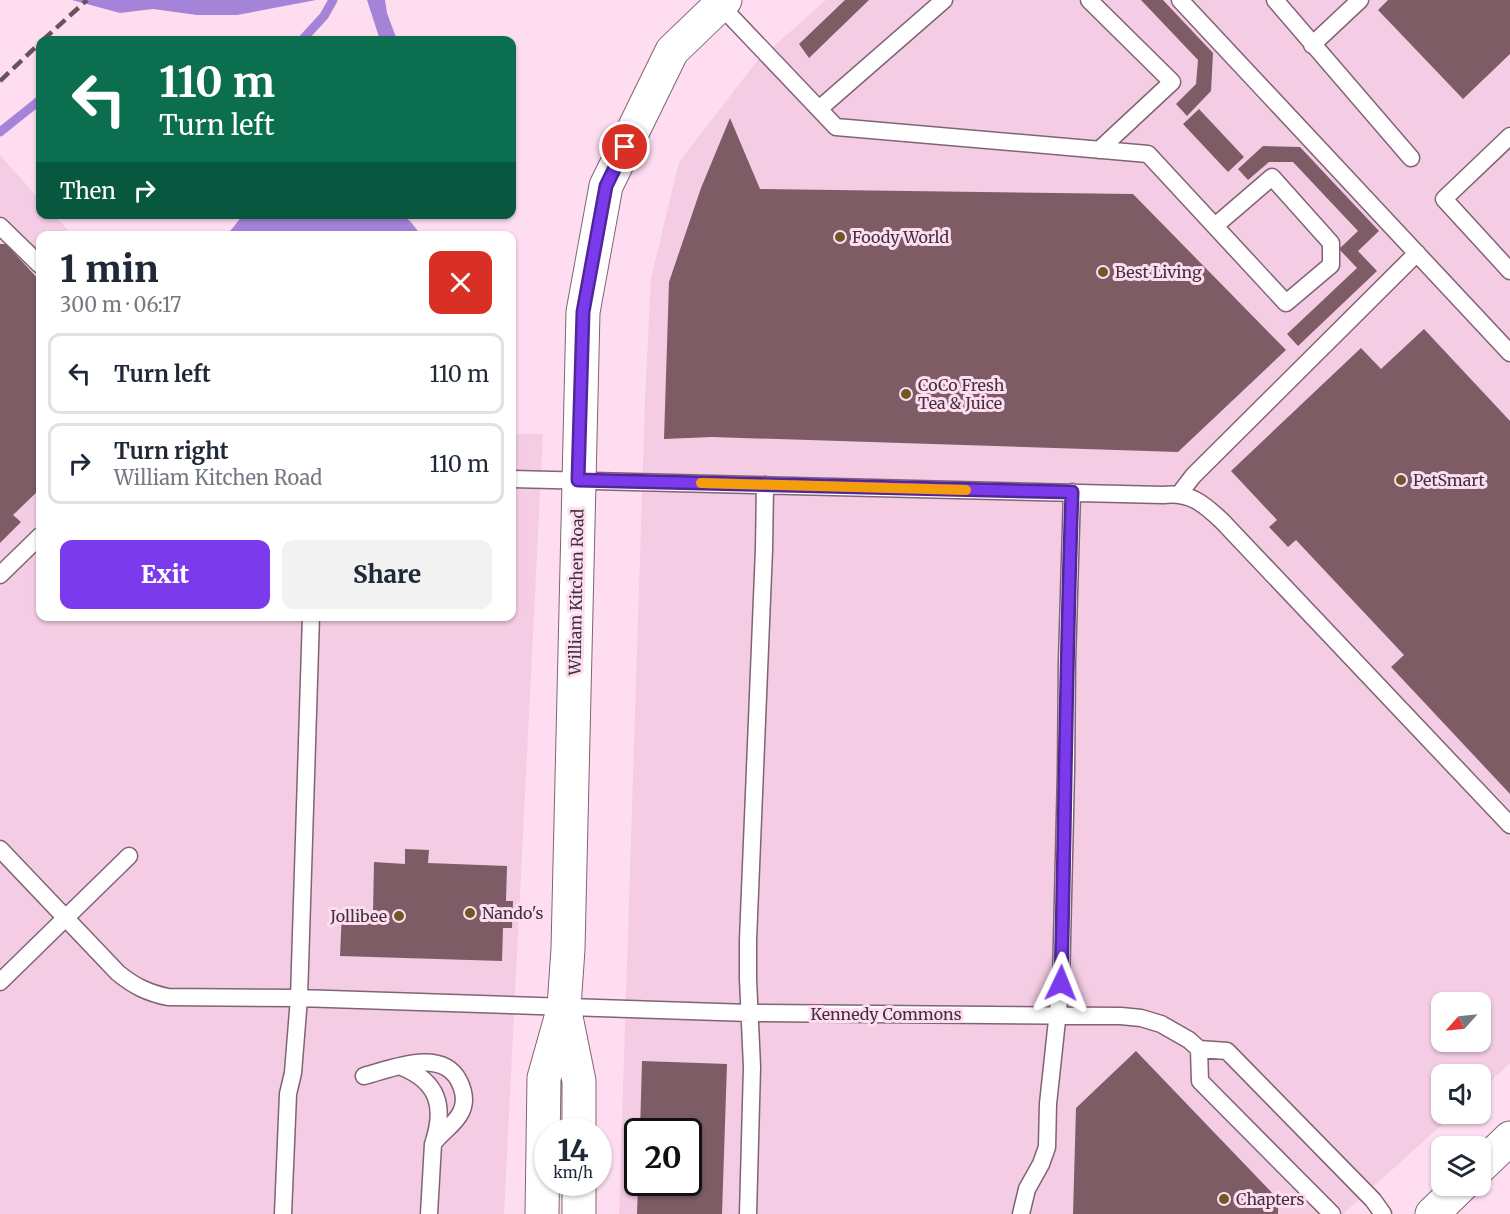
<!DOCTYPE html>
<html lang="en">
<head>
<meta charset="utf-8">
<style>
	:root { --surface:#fff; --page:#f2f2f3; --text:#1f2937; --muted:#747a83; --line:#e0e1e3; --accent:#7c3aed }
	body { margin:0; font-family:Merriweather,serif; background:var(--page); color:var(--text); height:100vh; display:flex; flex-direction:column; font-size:22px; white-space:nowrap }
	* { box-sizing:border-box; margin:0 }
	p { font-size:20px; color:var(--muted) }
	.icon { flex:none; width:33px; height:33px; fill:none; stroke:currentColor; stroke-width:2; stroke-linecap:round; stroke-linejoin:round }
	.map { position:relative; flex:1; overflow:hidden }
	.panel { position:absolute; left:36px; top:231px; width:480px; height:390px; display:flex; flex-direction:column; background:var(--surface); border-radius:12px; box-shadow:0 2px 4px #0004 }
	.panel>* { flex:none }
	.guide { position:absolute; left:36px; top:36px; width:480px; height:183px; border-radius:12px; box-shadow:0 2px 4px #0004; background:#0b6e4f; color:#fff; overflow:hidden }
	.needle { width:39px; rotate:243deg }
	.fabs { position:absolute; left:1431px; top:992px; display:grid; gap:12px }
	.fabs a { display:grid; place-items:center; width:60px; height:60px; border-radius:12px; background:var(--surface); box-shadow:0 2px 4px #0004; font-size:30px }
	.speed { position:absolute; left:534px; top:1118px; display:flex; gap:12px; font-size:30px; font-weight:700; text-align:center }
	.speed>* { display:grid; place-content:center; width:78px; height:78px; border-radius:50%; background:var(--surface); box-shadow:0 2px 4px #0004; line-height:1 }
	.speed small { font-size:15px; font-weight:400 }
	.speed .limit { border:3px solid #111; border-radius:9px; background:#fff; color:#111 }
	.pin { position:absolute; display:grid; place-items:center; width:51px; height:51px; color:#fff; margin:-26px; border:3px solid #fff; border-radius:50%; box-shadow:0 2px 6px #0007 }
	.me { position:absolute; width:66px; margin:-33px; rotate:2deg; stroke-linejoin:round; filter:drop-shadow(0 0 4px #0008) }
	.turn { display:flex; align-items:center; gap:21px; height:126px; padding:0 24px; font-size:27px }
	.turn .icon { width:78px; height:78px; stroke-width:2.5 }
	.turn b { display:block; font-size:42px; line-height:51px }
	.then { display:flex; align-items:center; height:57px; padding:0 24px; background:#0003; gap:12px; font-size:22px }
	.round { display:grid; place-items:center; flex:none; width:63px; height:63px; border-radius:12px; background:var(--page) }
	.head { display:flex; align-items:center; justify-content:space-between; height:102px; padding:0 24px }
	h1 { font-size:36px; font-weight:800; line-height:45px }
	.primary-button { display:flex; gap:12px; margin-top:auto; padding:12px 24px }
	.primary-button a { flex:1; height:69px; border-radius:12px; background:var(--accent); color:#fff; font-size:24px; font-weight:800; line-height:69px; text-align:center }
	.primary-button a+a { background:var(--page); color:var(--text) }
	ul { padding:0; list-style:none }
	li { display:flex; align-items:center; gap:18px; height:81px; margin:0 12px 9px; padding:0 12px; border:3px solid var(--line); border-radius:12px }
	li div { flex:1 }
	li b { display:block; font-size:22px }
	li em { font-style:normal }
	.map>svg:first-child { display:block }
	.built { fill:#f4cde4; fill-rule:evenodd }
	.water { fill:#a583d8 }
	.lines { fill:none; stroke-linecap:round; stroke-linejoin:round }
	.stream { stroke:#a583d8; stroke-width:9 }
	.building { fill:#7e5c65 }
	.service-casing { stroke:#806374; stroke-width:19 }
	.tertiary-casing { stroke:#806374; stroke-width:35 }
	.secondary-casing { stroke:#806374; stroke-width:35 }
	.service { stroke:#fff; stroke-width:16 }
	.tertiary { stroke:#fff; stroke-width:33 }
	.secondary { stroke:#fff; stroke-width:33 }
	.rail { stroke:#65545e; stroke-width:4.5; stroke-dasharray:12 6; stroke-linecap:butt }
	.route-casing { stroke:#51269a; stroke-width:15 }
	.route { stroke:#7c3aed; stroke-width:10 }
	.slow { stroke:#f59e0b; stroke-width:10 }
	.poi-dot { fill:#6f5828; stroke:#ffddf1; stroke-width:2 }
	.labels { text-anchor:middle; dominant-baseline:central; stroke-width:6; stroke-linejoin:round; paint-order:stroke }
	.poi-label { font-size:16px; fill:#3f323a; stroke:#ffddf1; text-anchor:start }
	.street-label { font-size:16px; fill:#3f323a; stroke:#ffddf1 }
</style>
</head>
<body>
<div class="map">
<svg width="1510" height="1214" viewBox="0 0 1510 1214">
	<rect width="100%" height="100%" fill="#ffddf1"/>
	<!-- built -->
	<path class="built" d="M826,0H1510V1063L1481,1090L1480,1074H1442V1113H1455L1343,1214H619L645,399L651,278L679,162L757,61ZM1442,1002H1480V1041H1442ZM638,1131H688V1182H638Z
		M0,155L40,200V214L54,215L73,235L40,236V616H512V434H543L504,1214H0Z"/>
	<!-- water -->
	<path class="water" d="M72,0H316L237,15H197L153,9L120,13Z
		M367,0H385L387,13L397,40H380Z
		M243,215H402L410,221L421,235H227Z"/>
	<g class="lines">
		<!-- stream -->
		<path class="stream" d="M302,40L324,16L333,0
			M0,132L40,100"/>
	</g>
	<!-- building -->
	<path class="building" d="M845,0H869L809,58L799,44Z
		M1141,0H1163L1213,53L1211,91L1187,116L1176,104L1196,84L1198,60Z
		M1388,0H1510V54L1463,99L1378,10Z
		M1199,109L1244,157L1228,172L1183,124Z
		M730,118L760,189L1133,194L1286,350L1178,452L712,437L664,439L669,282L701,188Z
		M1263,146L1300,147L1379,231L1358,251L1377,271L1298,346L1287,334L1357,268L1339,249L1358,231L1293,162H1269L1248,180L1238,169Z
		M0,244H6L40,281V489L13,515L21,522L0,543Z
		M1424,329L1510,421V794L1391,667L1404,655L1296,540L1288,547L1269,527L1277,520L1231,471L1361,348L1381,369Z
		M405,849L429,850L428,863L507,866L506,901H513L512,928H503L502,961L340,956L342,911L373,912L374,862L405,864Z
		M1136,1051L1278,1199V1214H1073L1076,1108Z
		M642,1061L727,1064L722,1214H637L638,1182H688V1131H640Z"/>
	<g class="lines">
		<!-- service casing -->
		<g class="service-casing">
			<path id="service" d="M1089,0L1172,82L1099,150
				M1180,0L1510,353
				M1275,0L1411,158
				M720,5L836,127L1148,154L1286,303L1331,265V243L1272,177L1215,226
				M1312,45L1360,0
				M819,109L944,0
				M1510,136L1444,199L1510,271
				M0,226L40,265
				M512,479L1163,495C1190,492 1203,503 1222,521L1510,825
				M1180,493L1193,476L1417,253
				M0,575L40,536
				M0,849L118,973C134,986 148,993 168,997L299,998L749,1013L1121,1016L1141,1018L1161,1024L1189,1040L1199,1049L1227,1051L1373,1200L1383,1214
				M0,982L129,856
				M1199,1049L1200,1081L1332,1214
				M402,1067C438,1082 445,1106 434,1141
				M364,1076C391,1069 442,1047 459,1081C464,1091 466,1102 461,1112C455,1125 441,1132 433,1144L429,1214
				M283,1214L288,1094L293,1073L299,998L311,616
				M748,1214L752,1067L748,979V940L764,549L765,485
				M1021,1214L1027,1189L1041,1164L1047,1147L1048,1104L1061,983L1066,771L1067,662L1072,492"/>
		</g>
		<!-- tertiary casing -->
		<g class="tertiary-casing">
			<path id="tertiary" d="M565,1012L579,1081V1131
				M542,1214L544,1078L564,1007L568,949L583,312L606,186L672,51L725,0
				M579,1214V1182"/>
		</g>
		<!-- secondary casing -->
		<g class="secondary-casing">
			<path id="secondary" d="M1480,1167L1510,1138
				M1432,1214L1462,1185"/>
		</g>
		<!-- service -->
		<use href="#service" class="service"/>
		<!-- tertiary -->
		<use href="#tertiary" class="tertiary"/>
		<!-- secondary -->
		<use href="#secondary" class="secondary"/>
		<!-- rail -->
		<path class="rail" d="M43,40L87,0
			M0,81L40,43"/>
	</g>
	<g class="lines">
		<!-- route casing -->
		<g class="route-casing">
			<path id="route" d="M625,147L606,186L583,312L578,480L1072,492C1066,656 1065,820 1061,983"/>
		</g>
		<!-- route -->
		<use href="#route" class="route"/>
		<!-- slow -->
		<path class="slow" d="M701,483L966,490"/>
	</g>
	<!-- markers -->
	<g class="poi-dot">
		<circle cx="840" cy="237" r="6"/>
		<circle cx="1103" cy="272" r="6"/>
		<circle cx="906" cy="394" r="6"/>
		<circle cx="1401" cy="480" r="6"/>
		<circle cx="470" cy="913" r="6"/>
		<circle cx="399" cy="916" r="6"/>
		<circle cx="1224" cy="1199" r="6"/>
	</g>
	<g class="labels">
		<!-- poi labels -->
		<g class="poi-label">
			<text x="852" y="237">Foody World</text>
			<text x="1115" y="272">Best Living</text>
			<text x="918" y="385">CoCo Fresh<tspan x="918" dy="18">Tea &amp; Juice</tspan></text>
			<text x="1413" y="480">PetSmart</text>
			<text x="482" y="913">Nando's</text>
			<text x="387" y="916" text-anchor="end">Jollibee</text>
			<text x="1236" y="1199">Chapters</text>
		</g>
		<!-- street labels -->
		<g class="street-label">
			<text transform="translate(576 592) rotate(-89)">William Kitchen Road</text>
			<text x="886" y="1014">Kennedy Commons</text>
		</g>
	</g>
</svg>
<div class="fabs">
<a><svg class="needle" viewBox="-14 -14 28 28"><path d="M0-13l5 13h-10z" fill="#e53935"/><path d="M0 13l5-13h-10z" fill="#747a83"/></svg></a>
<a><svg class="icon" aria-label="sound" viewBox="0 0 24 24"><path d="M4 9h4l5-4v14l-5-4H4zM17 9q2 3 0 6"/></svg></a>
<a><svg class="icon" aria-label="layers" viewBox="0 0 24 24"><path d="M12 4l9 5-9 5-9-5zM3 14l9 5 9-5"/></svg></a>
</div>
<div class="speed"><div>14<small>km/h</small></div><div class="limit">20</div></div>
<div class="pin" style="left:625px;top:147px;background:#d93025"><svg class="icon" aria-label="arrive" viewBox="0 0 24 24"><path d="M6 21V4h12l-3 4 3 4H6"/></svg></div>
<svg class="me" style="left:1061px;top:983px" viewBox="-20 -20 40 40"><path d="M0-17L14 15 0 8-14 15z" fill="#7c3aed" stroke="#fff" stroke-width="4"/></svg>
<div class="guide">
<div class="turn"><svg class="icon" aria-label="left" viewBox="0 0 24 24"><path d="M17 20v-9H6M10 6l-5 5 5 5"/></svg><div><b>110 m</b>Turn left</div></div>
<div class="then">Then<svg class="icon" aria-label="right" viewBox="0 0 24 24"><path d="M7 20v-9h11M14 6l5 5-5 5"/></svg></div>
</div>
<section class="panel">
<div class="head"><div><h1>1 min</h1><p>300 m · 06:17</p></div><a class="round" style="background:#d93025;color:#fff"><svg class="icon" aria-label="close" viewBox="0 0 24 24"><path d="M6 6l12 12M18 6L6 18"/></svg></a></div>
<ul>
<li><svg class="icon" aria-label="left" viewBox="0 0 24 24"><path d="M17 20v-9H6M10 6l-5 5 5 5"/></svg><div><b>Turn left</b></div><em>110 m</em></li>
<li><svg class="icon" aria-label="right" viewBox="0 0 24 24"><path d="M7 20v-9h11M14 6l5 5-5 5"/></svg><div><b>Turn right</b><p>William Kitchen Road</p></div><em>110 m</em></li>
</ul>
<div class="primary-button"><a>Exit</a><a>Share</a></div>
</section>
</div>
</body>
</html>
